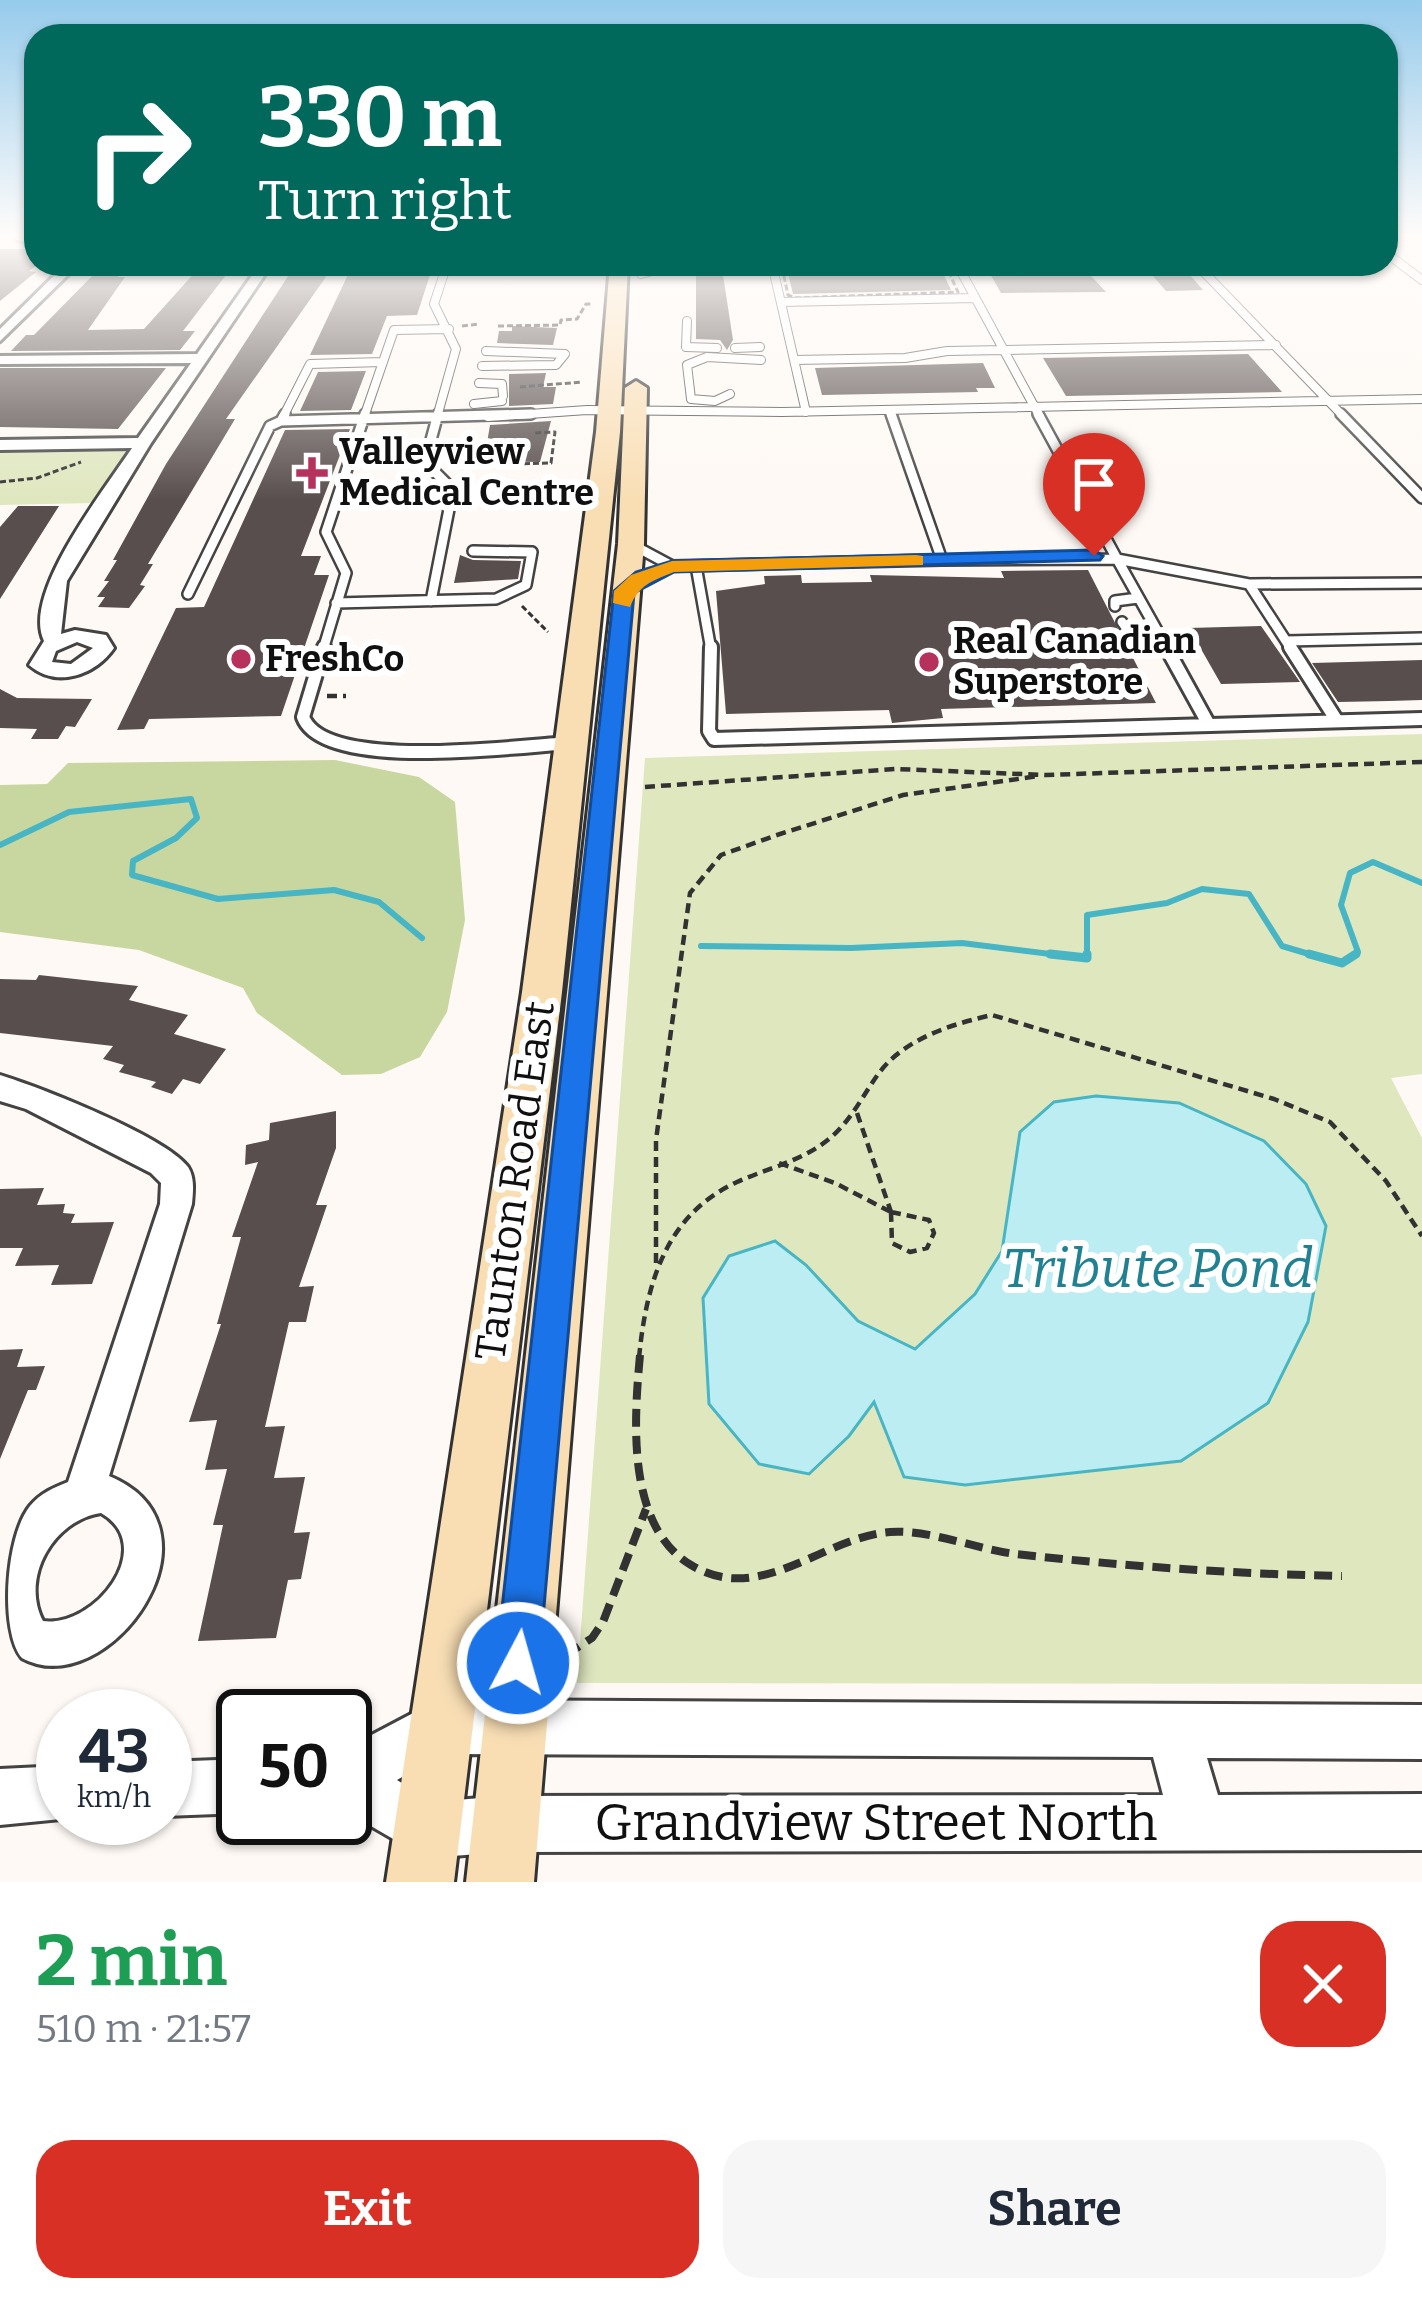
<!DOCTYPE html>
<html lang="en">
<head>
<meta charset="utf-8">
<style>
	:root { --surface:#fff; --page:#f6f6f7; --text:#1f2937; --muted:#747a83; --accent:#d93025 }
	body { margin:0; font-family:Bitter,serif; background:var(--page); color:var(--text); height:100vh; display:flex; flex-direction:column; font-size:45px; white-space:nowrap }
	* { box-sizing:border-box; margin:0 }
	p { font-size:39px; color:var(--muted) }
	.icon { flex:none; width:66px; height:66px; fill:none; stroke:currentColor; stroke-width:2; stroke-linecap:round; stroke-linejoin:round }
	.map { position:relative; height:1882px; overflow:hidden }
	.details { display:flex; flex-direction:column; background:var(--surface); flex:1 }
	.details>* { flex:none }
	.guide { position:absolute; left:24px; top:24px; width:1374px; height:252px; border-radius:36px; box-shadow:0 3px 9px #0004; background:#00695c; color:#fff; overflow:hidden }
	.speed { position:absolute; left:36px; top:1689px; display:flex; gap:24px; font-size:60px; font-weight:700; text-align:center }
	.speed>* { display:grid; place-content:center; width:156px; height:156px; border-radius:50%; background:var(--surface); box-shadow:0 3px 9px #0004; line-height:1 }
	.speed small { font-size:30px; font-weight:400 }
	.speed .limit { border:6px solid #111; border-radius:18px; background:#fff; color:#111 }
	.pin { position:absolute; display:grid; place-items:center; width:102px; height:102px; color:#fff; margin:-123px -51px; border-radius:50% 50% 50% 0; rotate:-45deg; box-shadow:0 0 12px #0007 }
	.pin .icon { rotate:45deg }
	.me { position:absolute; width:132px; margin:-66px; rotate:6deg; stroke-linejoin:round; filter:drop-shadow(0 0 9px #0008) }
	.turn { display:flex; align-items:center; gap:42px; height:252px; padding:0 36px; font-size:54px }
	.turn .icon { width:156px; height:156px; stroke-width:2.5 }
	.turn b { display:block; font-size:84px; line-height:102px }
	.round { display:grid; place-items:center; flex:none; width:126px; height:126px; border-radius:36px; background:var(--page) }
	.overview { display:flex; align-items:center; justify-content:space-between; height:204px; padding:0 36px }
	h1 { font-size:72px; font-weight:700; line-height:90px; color:#1e9e55 }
	.cta { display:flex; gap:24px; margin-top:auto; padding:24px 36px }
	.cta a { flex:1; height:138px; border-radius:36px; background:var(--accent); color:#fff; font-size:48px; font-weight:700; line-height:138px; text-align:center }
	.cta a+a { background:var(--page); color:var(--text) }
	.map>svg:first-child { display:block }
	.green { fill:#dfe7bf }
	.forest { fill:#c8d79f }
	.water { fill:#bcedf2; stroke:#48b5c4; stroke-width:3 }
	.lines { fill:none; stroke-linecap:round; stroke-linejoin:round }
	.stream-far1 { stroke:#48b5c4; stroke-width:6 }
	.stream { stroke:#48b5c4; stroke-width:9 }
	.building { fill:#584e4d }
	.service-far2-casing { stroke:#434343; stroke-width:10 }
	.service-far1-casing { stroke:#434343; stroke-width:14 }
	.service-casing { stroke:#434343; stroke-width:18 }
	.minor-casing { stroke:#434343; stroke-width:6 }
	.tertiary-casing { stroke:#434343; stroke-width:6 }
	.secondary-casing { stroke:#323232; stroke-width:6 }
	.path-far2 { stroke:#323232; stroke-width:3; stroke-dasharray:6 3; stroke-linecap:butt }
	.path-far1 { stroke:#323232; stroke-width:4.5; stroke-dasharray:10 6; stroke-linecap:butt }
	.path { stroke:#323232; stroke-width:8; stroke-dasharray:18 9; stroke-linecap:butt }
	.service-far2 { stroke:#fff; stroke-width:8 }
	.service-far1 { stroke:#fff; stroke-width:9 }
	.service { stroke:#fff; stroke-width:12 }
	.minor { fill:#fff; fill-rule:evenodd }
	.tertiary { fill:#fff; fill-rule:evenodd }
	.secondary { fill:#f9deb4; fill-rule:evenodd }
	.route { fill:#1a73e8; stroke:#114b97; stroke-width:3 }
	.slow { fill:#f59e0b }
	.poi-dot { fill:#b7315d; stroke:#fff; stroke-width:4.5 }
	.labels { text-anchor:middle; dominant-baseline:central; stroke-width:12; stroke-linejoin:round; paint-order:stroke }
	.far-poi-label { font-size:36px; font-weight:bold; fill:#101010; stroke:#fff; text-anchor:start }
	.street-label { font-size:42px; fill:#101010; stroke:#fff }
	.near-street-label { font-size:51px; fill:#101010; stroke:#fff }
	.near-water-label { font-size:54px; font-style:italic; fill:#208193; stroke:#fff }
</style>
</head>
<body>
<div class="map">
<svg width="1422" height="1882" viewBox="0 0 1422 1882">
	<rect width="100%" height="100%" fill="#fef9f4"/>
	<!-- green -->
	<path class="green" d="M119,448L126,453L92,503L0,505V450Z
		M1422,734V1074L1391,1078L1422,1138V1684L577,1683L645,758Z"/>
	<!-- forest -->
	<path class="forest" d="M335,760L419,777L455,802L465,920L447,1012L420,1057L381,1074L342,1075L257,1013L243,988L139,950L0,932V785L47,784L68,763Z"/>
	<!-- water -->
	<path class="water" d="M1096,1096L1179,1103L1264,1141L1306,1184L1326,1226L1308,1322L1268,1403L1181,1461L965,1485L904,1477L874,1402L849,1436L809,1474L759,1464L709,1404L703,1298L729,1256L775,1241L806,1265L858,1321L915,1349L975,1294L1002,1251L1020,1132L1054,1102Z"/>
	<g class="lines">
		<!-- stream-far1 -->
		<path class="stream-far1" d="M0,845L69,812L191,799L197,818L176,838L133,861L132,875L218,899L334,890L379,902L422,938
			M701,946L851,948L962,943L1075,957
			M1087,957V915L1167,903L1202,889L1249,894L1282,946L1319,957
			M1351,957L1358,952L1341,905L1350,873L1373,862L1422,883"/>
		<!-- stream -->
		<path class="stream" d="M1050,954L1087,958V954
			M1309,954L1342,963L1356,954"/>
	</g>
	<!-- building -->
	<path class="building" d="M0,249H36V266L29,271L36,272L0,301Z
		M296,264H335L226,419H235L148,564H153L140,585L145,586L129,608L98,607L105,597H97L109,581H104L117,560H113L166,464Z
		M353,264H424L420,275H430L417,315L387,316L372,354L310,355Z
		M1030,264H1080L1106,292L1001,293L985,265Z
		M1183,267L1203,290L1166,291L1146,268Z
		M125,268L118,277H125L88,330L144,329L197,270L229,271L183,331H195L180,350L11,351L26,335H34L99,269Z
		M936,271H942L951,290L793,294L788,273Z
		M696,275H723L733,340L727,350L720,340L696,339Z
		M512,326L557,328L553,345L497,343L499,331H512Z
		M1248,354L1282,392L1066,396L1043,358Z
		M983,363L995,388H976L978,392L822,395L815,368Z
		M0,368H166L118,429L0,427Z
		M366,371L351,410L300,411L318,372Z
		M546,373L543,387H556L553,404L509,406V374Z
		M551,421L540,462L484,461L490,425Z
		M350,429L301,556H321L314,575H329L281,716L149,719L144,729L117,730L176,608L204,607L285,430Z
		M18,506H59L0,599V527Z
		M460,555L473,560L521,561L518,579L454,583Z
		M1088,570L1156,703L941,709L943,718L892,723L889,710L726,714L716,591L765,584L764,576L801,575L802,583L872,582L870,575L1004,578L1001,571Z
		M1261,626L1300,682L1221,684L1189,628Z
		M1422,660V700L1389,701L1338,702L1312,663Z
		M0,689L17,698L92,699L75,727L66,726L58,739H31L37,729L0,728Z
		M39,975L138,986L129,1000L188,1015L174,1034L226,1049L200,1084L183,1079L172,1094L151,1087L156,1082L119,1072L124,1065L103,1059L113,1046L0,1033V979L36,980Z
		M336,1111V1148L316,1205H327L299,1287L314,1286L306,1322H289L265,1427L285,1426L274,1478L305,1477L294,1533L310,1532L301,1579L288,1580L276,1638L198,1641L223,1525H213L227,1469L205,1470L217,1420L189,1422L221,1324H217L241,1237H232L258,1162L245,1165L246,1145L269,1140L270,1123Z
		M44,1188L37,1205L65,1204L63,1213L75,1214L71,1223L114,1222L92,1284L51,1285L59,1265L15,1266L23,1248H0V1189Z
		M23,1349L17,1367L45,1366L36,1390H28L0,1459V1350Z"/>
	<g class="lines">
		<!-- service-far2 casing -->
		<g class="service-far2-casing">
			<path id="service-far2" d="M1389,255L1422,280
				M772,264L806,412
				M957,264L1040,417
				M1196,264L1344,417
				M641,274L672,266L767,264
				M781,302L975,298
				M686,347L717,348
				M686,347L687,321
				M735,348L760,347
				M794,360L905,358L947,351L1276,345
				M482,366L556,365L565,354L486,351
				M479,383L502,384L503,396
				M730,394L715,401L691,399L687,365L707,357L761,360
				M474,404L502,401
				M890,410L892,417
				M283,417L310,364L382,362
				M364,417L394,330L449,329
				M437,417L456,349L434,304L447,264
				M488,417L587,410L782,412L1422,399"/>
		</g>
		<!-- service-far1 casing -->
		<g class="service-far1-casing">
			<path id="service-far1" d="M1038,414L1117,559L1249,584L1286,641L1422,638
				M1341,414L1422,498
				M281,421L285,414
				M631,544L672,566
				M942,560L1117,559L1168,650
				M696,566L711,650
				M1249,584L1422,583
				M630,586L672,566L942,560L891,414
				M188,594L270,426L281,421L531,414
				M431,601L451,499L446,483L425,462L438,414
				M336,603L496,599L526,585L532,552L473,551
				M1115,606V601L1138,598
				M1122,622L1132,636L1162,641
				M1286,641L1292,650
				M323,650L346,573L326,532L365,414"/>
		</g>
		<!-- service casing -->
		<g class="service-casing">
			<path id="service" d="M324,647L303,717C324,773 518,746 570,743
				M711,647L709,731L714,739L1422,719
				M1166,647L1209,725
				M1290,647L1337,721"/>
		</g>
		<!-- minor casing -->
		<g class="minor-casing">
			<path id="minor" d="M15,237H36V244L17,240Z
				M66,264H79L0,341V329Z
				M260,264H272L151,443L67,581L61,634L75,630L106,635L114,648C95,675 57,689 29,665L44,641C21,594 105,489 132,448L0,450V440L138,438L191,363L0,364V356L197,354ZM77,642L93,648L71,664L52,662L56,651Z
				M0,1075C39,1087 165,1136 188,1167C195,1178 193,1192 192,1204L109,1476C235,1528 108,1705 22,1658C0,1633 5,1537 30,1506C41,1493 53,1488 68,1482L160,1204L161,1183L151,1173L26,1109L0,1101ZM101,1513C159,1546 95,1628 43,1621C20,1577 54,1520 101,1513Z"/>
		</g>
		<!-- tertiary casing -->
		<g class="tertiary-casing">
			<path id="tertiary" d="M438,1700L1422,1705V1759L1207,1758L1218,1795L1422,1794V1850L505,1852L426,1858L345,1811V1749ZM443,1754L1153,1757L1163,1795L505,1796L432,1802L397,1780Z
				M243,1759V1813L165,1816V1762Z
				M63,1766V1818H71L0,1825V1769Z"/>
		</g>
		<!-- secondary casing -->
		<g class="secondary-casing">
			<path id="secondary" d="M610,264H628L620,432L562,992L454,1882H386L522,992L596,432Z
				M636,381L647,388L644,544L534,1882H466L618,544L625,388Z"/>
		</g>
		<!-- path-far2 -->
		<path class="path-far2" d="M923,265L948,270L958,292L795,298L788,295L783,272L794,267Z
			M462,326L479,324
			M498,326L560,325L561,320L577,319L586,304H592
			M520,387L582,382
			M479,448L485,447L482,465
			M470,465L551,463L555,432L533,433
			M0,482L37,478L81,462
			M522,606L548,632"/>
		<!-- path-far1 -->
		<path class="path-far1" d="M327,696H346
			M645,787L895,769L1046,775L1422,762
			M857,1113L891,1212
			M779,1163L835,1183L891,1212
			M891,1212L929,1220L934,1233L927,1248L910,1252L892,1243Z
			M656,1263V1140L690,893L721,855L777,835L903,795L1039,776
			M639,1358C646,1285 665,1215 737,1182C768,1168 802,1161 829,1139C851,1121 863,1095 879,1073C904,1039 952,1024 992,1015L1274,1099L1330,1122L1386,1181L1422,1236"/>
		<!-- path -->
		<path class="path" d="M640,1355C634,1420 626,1526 691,1565C760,1607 823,1537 890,1532C927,1529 977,1549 1015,1554C1124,1566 1233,1574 1342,1576
			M564,1656L592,1638L603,1622L646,1509"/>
		<!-- service-far2 -->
		<use href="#service-far2" class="service-far2"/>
		<!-- service-far1 -->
		<use href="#service-far1" class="service-far1"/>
		<!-- service -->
		<use href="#service" class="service"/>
		<!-- minor -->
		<use href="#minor" class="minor"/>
		<!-- tertiary -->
		<use href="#tertiary" class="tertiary"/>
		<!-- secondary -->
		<use href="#secondary" class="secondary"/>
	</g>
	<!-- sky -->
	<linearGradient id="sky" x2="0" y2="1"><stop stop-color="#96cbec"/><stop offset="0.47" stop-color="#fffcfa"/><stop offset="1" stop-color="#fffcfa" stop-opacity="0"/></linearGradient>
	<rect width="1422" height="501" fill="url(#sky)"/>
	<!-- route -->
	<path class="route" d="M1094,550L1103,556L1100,560L674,572L634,593L539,1663L533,1678L518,1684L503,1678L496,1663L614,591L636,572L672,561Z"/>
	<!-- slow -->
	<path class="slow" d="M916,555L923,556V565L674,572C651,581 639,585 630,607L613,603L614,591L631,575L672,561Z"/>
	<!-- markers -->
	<g class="poi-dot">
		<path d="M306 455h12v12h12v12h-12v12h-12v-12h-12v-12h12z"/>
		<circle cx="241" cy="659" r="12"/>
		<circle cx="929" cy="662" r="12"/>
	</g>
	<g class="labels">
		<!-- far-poi labels -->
		<g class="far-poi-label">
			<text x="339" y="452">Valleyview<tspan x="339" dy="41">Medical Centre</tspan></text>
			<text x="953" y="641">Real Canadian<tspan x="953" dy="41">Superstore</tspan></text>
			<text x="265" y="659">FreshCo</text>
		</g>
		<!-- street labels -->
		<g class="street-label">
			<text transform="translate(515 1181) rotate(-82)">Taunton Road East</text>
		</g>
		<!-- near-street labels -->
		<g class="near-street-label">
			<text x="876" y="1823">Grandview Street North</text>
		</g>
		<!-- near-water labels -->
		<g class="near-water-label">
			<text x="1158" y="1269">Tribute Pond</text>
		</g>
	</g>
</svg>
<div class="speed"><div>43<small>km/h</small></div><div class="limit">50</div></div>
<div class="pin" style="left:1094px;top:556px;background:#d93025"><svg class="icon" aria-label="arrive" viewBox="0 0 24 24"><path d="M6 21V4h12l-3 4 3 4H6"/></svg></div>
<svg class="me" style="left:518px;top:1663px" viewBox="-20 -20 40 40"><circle r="17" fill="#1a73e8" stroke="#fff" stroke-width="3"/><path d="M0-11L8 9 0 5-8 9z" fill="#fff"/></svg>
<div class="guide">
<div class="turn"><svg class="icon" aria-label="right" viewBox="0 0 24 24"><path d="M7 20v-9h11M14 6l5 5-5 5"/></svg><div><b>330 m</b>Turn right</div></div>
</div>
</div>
<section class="details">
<div class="overview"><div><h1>2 min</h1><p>510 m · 21:57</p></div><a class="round" style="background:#d93025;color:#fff"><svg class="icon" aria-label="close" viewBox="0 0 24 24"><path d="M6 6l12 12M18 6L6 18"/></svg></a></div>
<div class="cta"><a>Exit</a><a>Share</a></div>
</section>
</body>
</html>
